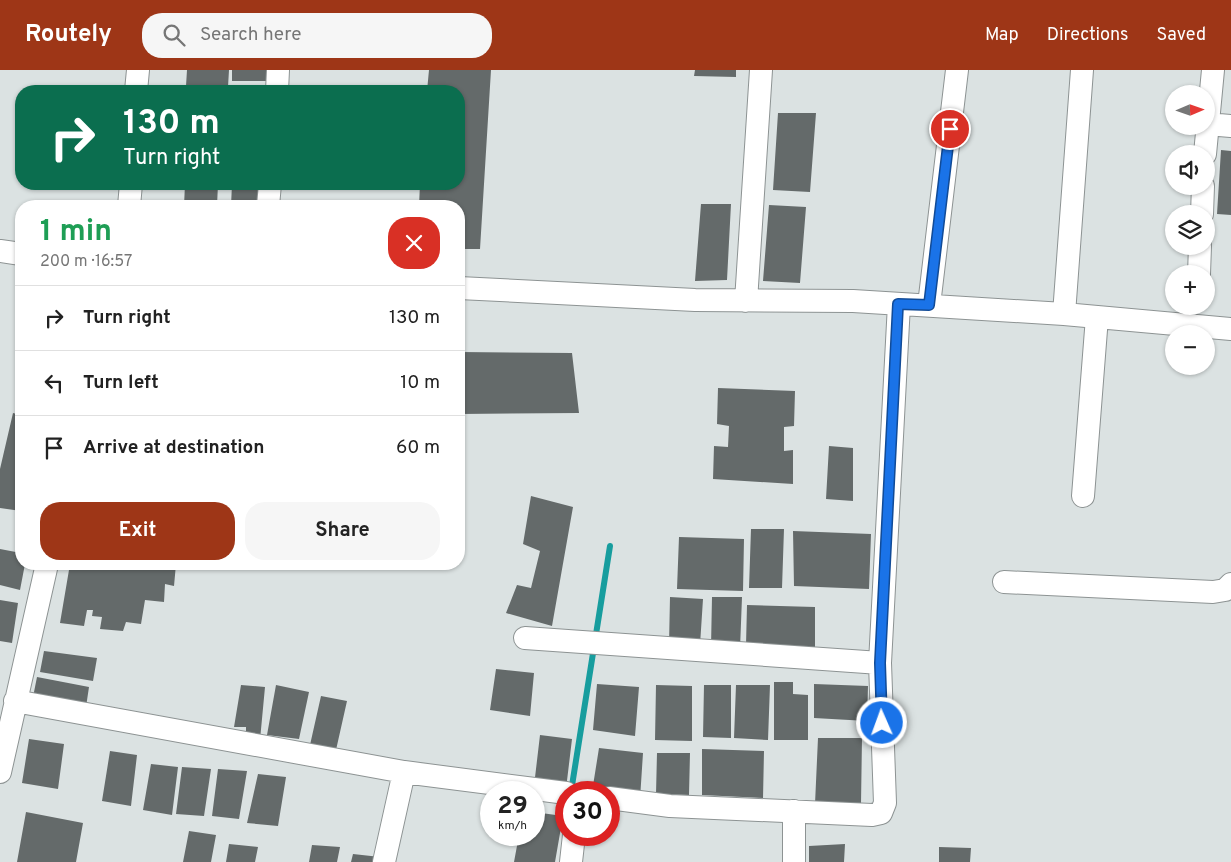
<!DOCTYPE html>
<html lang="en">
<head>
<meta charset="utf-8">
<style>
	:root { --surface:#fff; --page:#f6f6f6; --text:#222; --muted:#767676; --line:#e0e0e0; --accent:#9e3617 }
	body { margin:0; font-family:Overpass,sans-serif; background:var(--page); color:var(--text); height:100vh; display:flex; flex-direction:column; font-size:19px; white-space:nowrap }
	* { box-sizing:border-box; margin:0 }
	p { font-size:16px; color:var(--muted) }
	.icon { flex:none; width:28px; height:28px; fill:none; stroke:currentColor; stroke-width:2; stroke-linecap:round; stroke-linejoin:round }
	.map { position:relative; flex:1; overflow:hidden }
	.drawer { position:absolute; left:15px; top:130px; width:450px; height:370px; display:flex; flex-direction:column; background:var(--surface); border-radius:20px; box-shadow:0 1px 4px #0004 }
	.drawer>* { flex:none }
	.hud { position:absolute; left:15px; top:15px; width:450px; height:105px; border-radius:20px; box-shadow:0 1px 4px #0004; background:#0b6e4f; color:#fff; overflow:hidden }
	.needle { width:32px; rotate:88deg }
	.controls { position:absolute; left:1165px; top:15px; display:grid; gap:10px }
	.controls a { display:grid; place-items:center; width:50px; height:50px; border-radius:50%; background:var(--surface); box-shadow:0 1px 4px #0004; font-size:25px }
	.speed { position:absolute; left:480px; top:711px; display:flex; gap:10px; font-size:25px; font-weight:700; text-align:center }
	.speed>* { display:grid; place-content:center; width:65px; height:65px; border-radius:50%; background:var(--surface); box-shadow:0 1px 4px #0004; line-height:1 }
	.speed small { font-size:12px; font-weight:400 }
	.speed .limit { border:8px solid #d22; background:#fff; color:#111 }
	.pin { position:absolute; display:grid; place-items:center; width:42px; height:42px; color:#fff; margin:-21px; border:2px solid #fff; border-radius:50%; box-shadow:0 1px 5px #0007 }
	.me { position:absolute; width:55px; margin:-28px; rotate:358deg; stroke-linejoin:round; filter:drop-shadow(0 0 4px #0008) }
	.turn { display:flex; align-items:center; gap:18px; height:105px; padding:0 25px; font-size:22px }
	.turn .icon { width:65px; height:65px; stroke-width:2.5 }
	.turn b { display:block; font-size:35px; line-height:42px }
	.round { display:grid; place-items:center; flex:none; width:52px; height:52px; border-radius:20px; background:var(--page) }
	.head { display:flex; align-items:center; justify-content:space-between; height:85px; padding:0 25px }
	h1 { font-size:30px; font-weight:700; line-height:38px; color:#1e9e55 }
	.button { display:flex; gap:10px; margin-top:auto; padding:10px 25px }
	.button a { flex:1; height:58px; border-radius:20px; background:var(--accent); color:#fff; font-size:20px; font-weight:700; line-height:58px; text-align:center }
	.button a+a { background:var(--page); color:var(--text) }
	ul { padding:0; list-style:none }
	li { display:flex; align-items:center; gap:15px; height:65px; padding:0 25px; border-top:1px solid var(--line) }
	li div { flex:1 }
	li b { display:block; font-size:19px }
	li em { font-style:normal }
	header { display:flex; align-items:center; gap:30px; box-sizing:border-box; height:70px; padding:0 25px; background:var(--accent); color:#fff }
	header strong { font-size:24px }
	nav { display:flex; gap:28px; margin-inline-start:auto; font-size:18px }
	.search { width:350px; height:45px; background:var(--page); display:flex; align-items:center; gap:12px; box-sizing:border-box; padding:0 18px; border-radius:20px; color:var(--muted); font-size:19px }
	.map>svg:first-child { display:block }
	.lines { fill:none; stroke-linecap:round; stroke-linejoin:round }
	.stream { stroke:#179d9e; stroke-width:6 }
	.building { fill:#646a6a }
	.minor-casing { stroke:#8d9393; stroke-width:24 }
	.minor { stroke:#fff; stroke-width:22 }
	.route-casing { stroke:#114b97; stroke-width:12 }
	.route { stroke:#1a73e8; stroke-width:9 }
</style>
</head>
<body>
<header>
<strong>Routely</strong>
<div class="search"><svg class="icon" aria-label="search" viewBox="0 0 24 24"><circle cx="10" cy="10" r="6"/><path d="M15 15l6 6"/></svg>Search here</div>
<nav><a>Map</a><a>Directions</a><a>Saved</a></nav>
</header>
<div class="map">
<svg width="1231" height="792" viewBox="0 0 1231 792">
	<rect width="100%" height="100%" fill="#dbe2e2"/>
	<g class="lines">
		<!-- stream -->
		<path class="stream" d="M571,722L610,476"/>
	</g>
	<!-- building -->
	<path class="building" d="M187,0H229L228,17L186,16Z
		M232,0H268L267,11H232Z
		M429,0H491L480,179H459V136H419L420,114H459V21H427Z
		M695,0H736V7L694,6Z
		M778,43H816L810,122L773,120Z
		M1221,80L1231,81V145L1217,144Z
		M185,114H218L217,136H184Z
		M232,114H266L264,136H231Z
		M701,134H731L727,210L695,211Z
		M769,135L806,137L800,213L763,211Z
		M459,282L572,283L579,343L459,344Z
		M718,318L795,321L794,356L784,357V381L793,380V414L713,409L714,376L728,377L729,356L717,354Z
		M13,343L21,345V441L0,438V399Z
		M829,376L853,378V431L826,429Z
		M531,426L573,437L552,556L506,543L517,515L531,518L540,481L523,474Z
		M751,459H784L782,518H749Z
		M793,461L871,464L869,519L794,516Z
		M679,467L744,469L743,521L677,519Z
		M0,479L21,483V494H25L20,520L0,515Z
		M70,494H176L174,516L165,514L164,532L145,530L141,554L126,552L123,561L100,559L102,547L92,546L93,540H87L84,556L60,553Z
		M670,527L703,529L700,575H669Z
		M712,527H742L740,579L711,577Z
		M0,530L18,533L12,573L0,571Z
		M747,535L815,537V579L746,575Z
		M44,581L97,588L93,611L40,602Z
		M496,599L534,603L530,646L490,640Z
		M37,607L89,617L86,637L33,627Z
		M774,612H793V624L808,625V670H774Z
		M597,614L639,617L635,666L593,660Z
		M814,614L868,616L867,651L814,648Z
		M241,615L265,617L260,670L246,667V657H234Z
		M276,615L309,622L299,669L267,665Z
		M656,615L692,616V671L655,670Z
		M704,615H731V668L703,667Z
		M736,615H770L768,670L734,668Z
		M321,626L347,631L336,680L310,675Z
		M540,665L572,669L566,719L534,716Z
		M818,668H862L861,734H815Z
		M29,669L64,674L58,719L22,713Z
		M599,678L643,683L640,729L609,722H592Z
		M702,679L764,681L763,728L702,725Z
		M110,681L137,685L131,736L102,731Z
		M657,683H690L689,725L656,724Z
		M151,694L178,697L172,745L143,740Z
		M182,697L211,699L204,746L176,744Z
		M218,699L247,701L239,749L212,746Z
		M258,704L286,707L278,756L247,753Z
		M26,742L83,753L76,792H17Z
		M534,742L563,746L555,792H514L519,765H534Z
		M189,761L216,765L211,792H183Z
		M229,774L258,777L255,792H226Z
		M845,774L844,792H809V776Z
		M312,775L340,777L337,792H309Z
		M939,777L971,778L970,792H939Z
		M353,784L380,787L379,792H351Z"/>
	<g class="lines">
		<!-- minor casing -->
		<g class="minor-casing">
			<path id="minor" d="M136,21L138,0
				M277,21L278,0
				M1207,54L1231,56
				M1205,84L1213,0
				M129,136L131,114
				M268,136L270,114
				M1202,144L1203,116
				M0,181L21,184
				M1199,204L1200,176
				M459,218L695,230L853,231L1064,244L1231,259
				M746,231L761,0
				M929,235L957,0
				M1064,244L1082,0
				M1083,426L1097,247
				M1004,512L1213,522L1225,520L1231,514
				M525,568L880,593
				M15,631L404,702L566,723
				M0,702L47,494
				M609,728L670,736L872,745L881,743L885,733L880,593L899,234
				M384,792L404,702
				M571,792L574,765
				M794,792V741"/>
		</g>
		<!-- minor -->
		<use href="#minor" class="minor"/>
	</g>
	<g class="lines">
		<!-- route casing -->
		<g class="route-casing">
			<path id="route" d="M882,653L880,593L898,234L929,235L950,59"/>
		</g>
		<!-- route -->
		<use href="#route" class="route"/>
	</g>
</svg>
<div class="controls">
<a><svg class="needle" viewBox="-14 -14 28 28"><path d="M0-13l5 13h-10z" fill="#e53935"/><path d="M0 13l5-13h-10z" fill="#767676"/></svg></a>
<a><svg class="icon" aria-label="sound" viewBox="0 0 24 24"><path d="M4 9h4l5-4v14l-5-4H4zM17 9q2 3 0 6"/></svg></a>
<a><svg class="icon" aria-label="layers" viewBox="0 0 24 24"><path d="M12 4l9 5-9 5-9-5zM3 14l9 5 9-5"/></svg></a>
<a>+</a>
<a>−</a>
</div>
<div class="speed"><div>29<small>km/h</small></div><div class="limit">30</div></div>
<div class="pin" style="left:950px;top:59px;background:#d93025"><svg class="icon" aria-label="arrive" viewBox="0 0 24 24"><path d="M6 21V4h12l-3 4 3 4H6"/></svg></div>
<svg class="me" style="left:882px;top:653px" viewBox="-20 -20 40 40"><circle r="17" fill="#1a73e8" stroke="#fff" stroke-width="3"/><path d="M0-11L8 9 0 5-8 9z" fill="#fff"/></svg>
<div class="hud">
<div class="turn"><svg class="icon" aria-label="right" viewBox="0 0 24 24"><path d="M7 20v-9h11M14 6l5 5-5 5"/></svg><div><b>130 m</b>Turn right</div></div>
</div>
<section class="drawer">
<div class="head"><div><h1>1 min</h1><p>200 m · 16:57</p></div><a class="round" style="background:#d93025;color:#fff"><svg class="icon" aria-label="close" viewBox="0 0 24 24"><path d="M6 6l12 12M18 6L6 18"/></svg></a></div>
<ul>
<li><svg class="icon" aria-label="right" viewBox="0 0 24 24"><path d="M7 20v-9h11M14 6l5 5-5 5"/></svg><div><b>Turn right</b></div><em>130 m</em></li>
<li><svg class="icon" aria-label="left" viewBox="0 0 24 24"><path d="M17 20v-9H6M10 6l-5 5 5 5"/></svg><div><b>Turn left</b></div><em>10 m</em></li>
<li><svg class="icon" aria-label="arrive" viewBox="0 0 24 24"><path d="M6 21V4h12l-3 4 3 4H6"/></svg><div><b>Arrive at destination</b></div><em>60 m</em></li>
</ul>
<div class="button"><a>Exit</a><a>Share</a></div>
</section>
</div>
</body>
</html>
